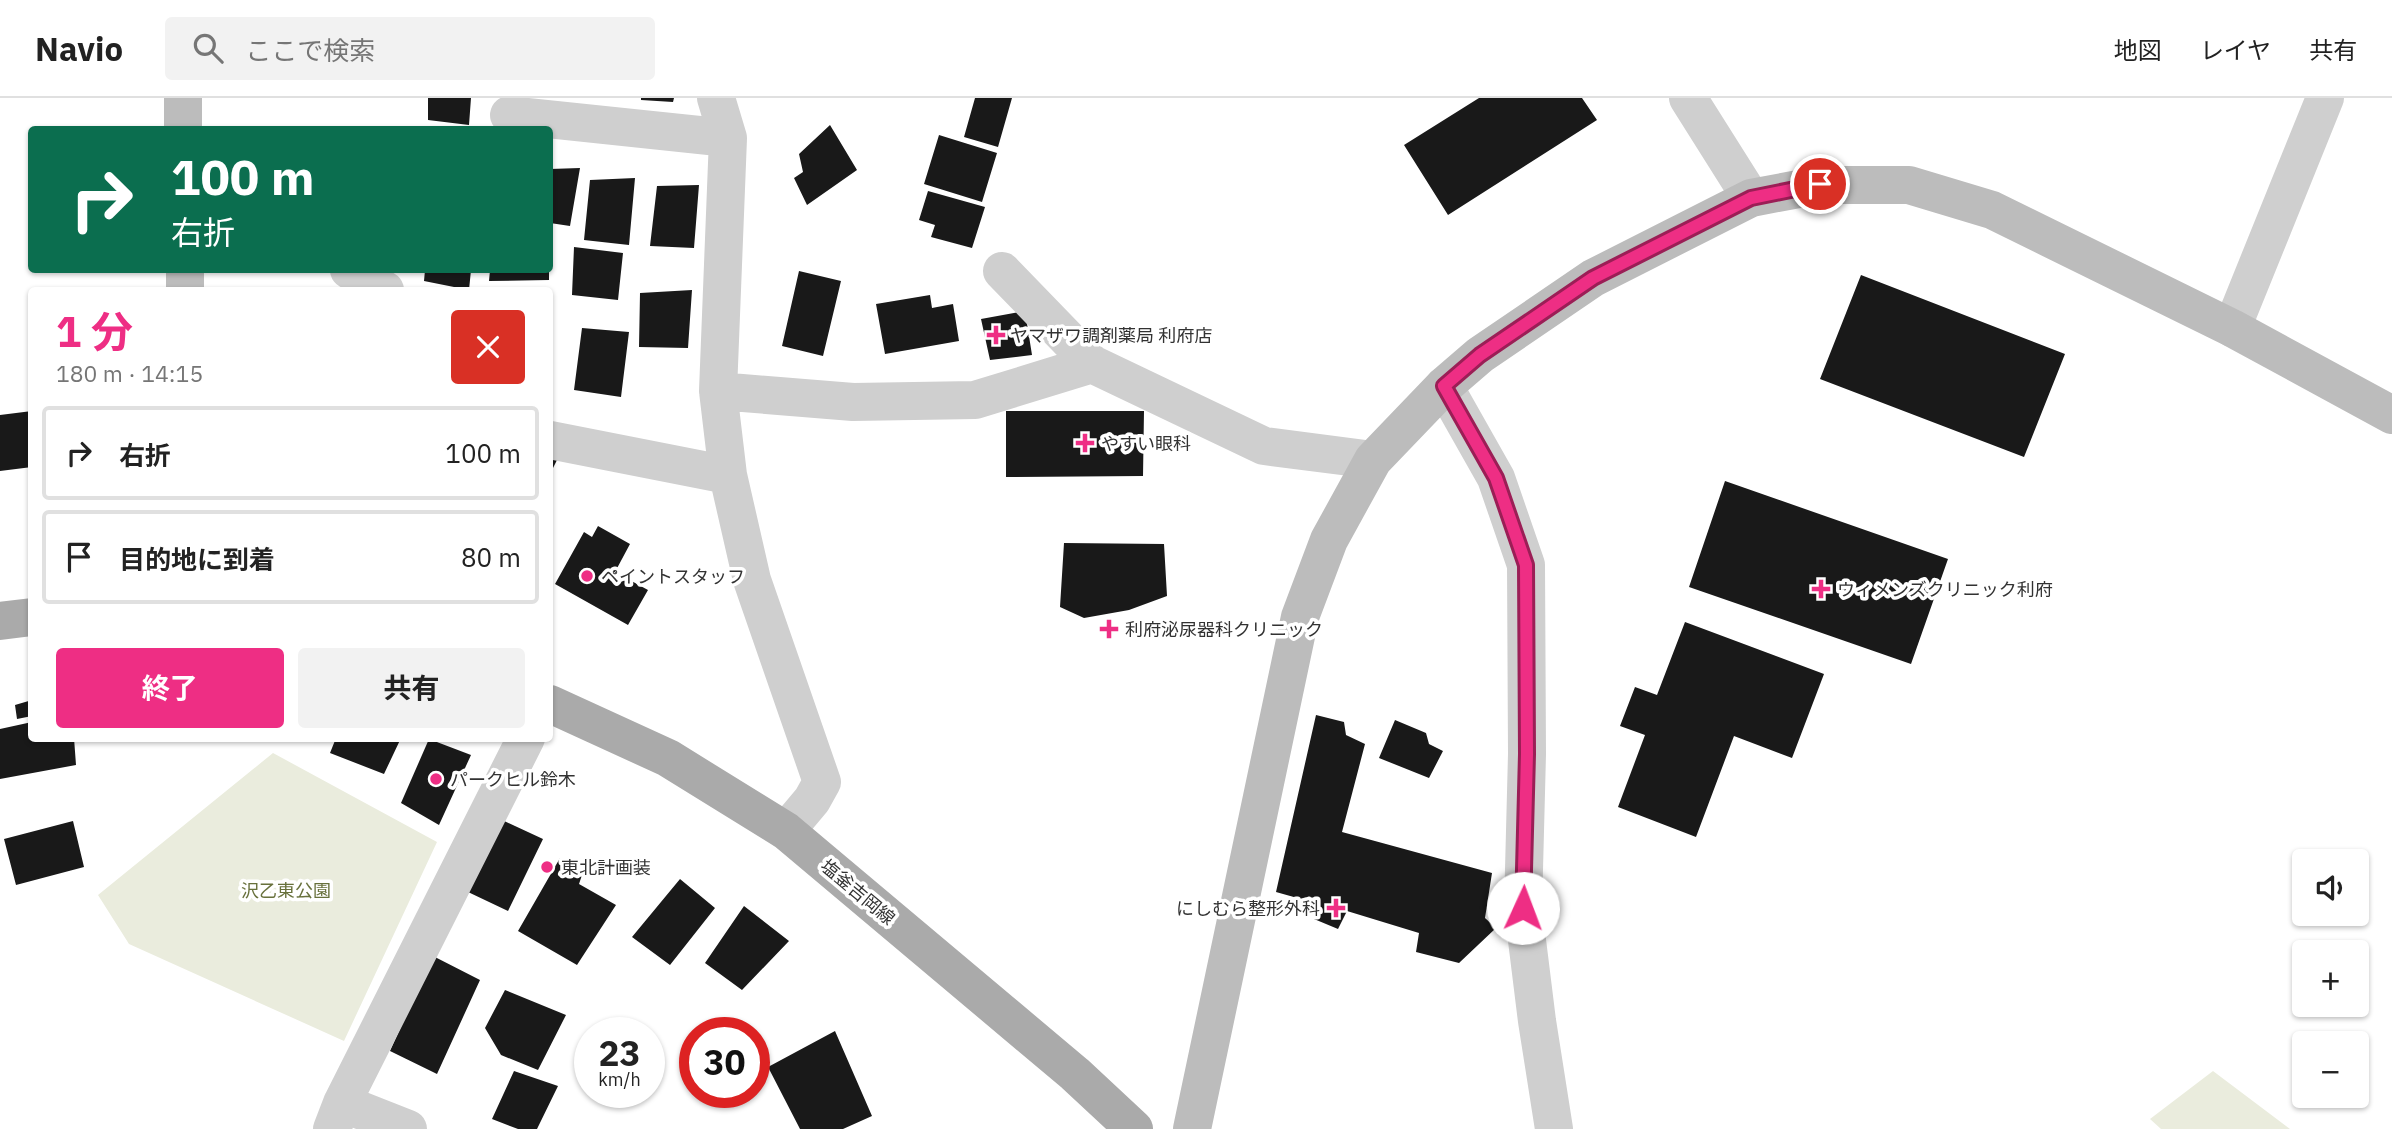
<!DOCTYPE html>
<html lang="ja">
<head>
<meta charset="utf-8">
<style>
	:root { --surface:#fff; --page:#f2f2f2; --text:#222; --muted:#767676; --line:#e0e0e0; --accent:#ee2e84 }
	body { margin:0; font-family:"IBM Plex Sans","Noto Sans JP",sans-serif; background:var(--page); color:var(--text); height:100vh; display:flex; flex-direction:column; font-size:26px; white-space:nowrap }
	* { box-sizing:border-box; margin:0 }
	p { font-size:23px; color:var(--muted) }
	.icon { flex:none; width:38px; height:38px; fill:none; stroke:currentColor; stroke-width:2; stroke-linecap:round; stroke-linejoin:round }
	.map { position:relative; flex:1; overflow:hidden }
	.side { position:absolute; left:28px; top:189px; width:525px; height:455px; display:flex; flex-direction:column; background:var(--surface); border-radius:7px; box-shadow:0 2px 5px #0004 }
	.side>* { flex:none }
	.banner { position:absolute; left:28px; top:28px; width:525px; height:147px; border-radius:7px; box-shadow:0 2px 5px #0004; background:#0b6e4f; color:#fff; overflow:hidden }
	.tools { position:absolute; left:2292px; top:751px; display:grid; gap:14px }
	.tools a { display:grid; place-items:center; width:77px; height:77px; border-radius:7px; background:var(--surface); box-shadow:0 2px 5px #0004; font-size:35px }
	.speed { position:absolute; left:574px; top:919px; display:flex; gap:14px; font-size:35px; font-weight:700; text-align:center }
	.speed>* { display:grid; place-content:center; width:91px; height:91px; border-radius:50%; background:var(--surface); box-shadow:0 2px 5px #0004; line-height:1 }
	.speed small { font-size:18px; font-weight:400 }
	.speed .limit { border:10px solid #d22; background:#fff; color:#111 }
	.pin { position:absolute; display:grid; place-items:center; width:60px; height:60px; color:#fff; margin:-30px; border:4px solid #fff; border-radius:50%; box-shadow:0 2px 7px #0007 }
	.me { position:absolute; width:77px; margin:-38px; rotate:2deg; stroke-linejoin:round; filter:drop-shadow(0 0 5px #0008) }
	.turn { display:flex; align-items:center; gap:24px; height:147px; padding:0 28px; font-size:32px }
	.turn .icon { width:91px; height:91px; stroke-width:2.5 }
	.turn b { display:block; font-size:49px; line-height:60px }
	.round { display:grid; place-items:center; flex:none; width:74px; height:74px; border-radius:7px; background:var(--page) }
	.head { display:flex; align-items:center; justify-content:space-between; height:119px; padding:0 28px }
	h1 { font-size:42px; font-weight:700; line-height:52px; color:var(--accent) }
	.action { display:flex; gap:14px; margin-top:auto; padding:14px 28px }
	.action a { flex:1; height:80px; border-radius:7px; background:var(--accent); color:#fff; font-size:28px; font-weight:700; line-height:80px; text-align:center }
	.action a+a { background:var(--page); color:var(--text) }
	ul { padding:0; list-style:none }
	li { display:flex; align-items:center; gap:21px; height:94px; margin:0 14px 10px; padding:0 14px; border:4px solid var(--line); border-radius:7px }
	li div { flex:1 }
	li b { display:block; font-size:26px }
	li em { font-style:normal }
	header { display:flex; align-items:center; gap:42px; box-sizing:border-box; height:98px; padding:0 35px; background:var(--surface); border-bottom:2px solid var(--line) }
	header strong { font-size:33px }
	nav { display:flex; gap:38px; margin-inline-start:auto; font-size:24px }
	.search { width:490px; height:63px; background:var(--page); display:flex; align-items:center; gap:18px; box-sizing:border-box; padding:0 24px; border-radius:7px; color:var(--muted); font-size:26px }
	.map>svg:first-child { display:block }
	.green { fill:#eaecdd }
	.building { fill:#191919 }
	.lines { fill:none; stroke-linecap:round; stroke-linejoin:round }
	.street { stroke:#cfcfcf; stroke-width:38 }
	.secondary { stroke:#bcbcbc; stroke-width:38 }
	.primary { stroke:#aaa; stroke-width:38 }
	.route-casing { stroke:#9b1e56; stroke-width:18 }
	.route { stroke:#ee2e84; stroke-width:12 }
	.poi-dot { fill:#ee2e84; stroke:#fff; stroke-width:2.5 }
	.labels { text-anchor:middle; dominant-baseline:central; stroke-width:7; stroke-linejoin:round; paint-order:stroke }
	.poi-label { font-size:18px; fill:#323232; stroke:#fff; text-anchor:start }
	.park-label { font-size:18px; fill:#68713c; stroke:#fff }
	.street-label { font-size:18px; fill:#323232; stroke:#fff }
</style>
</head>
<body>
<header>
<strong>Navio</strong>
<div class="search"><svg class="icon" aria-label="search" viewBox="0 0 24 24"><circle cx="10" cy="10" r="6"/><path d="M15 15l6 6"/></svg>ここで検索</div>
<nav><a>地図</a><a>レイヤ</a><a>共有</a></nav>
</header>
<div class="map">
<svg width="2392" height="1031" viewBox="0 0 2392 1031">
	<rect width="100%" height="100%" fill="#fff"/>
	<!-- green -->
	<path class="green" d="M273,655L437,744L344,943L129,846L98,797Z
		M2213,973L2290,1031H2161L2150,1021Z"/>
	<!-- building -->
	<path class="building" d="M428,0H471L469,27L428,22Z
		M641,0H674L673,4L641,2Z
		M975,0H1012L998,49L964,39Z
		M1479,0H1582L1597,22L1448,117L1404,47Z
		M830,27L857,72L807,107L794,80L803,74L799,56Z
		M939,37L997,55L982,104L924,86Z
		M580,70L570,128L550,125V71Z
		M635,80L629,147L584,142L590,82Z
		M699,87L694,150L650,148L657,88Z
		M928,93L985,109L972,150L931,139L935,127L919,122Z
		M574,149L623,155L618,202L572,197Z
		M425,172H471L469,192L424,183Z
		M490,172H549V182L489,183Z
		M799,173L841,183L823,258L782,248Z
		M1861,177L2065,256L2024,359L1820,281Z
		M692,192L688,250L639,249L640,195Z
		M930,197L932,210L953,206L959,243L885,256L876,206Z
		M1025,213L1032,257L990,262L981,221Z
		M582,230L629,234L621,299L574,292Z
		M32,313V369L0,373V317Z
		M1006,313H1144L1143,378L1006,379Z
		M550,349L561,354L550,376Z
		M1725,383L1948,461L1911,566L1689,489Z
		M598,428L630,446L615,474L648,492L628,527L555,486L584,434L592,439Z
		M1064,445L1164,446L1167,498L1129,512L1084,520L1060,509Z
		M1685,524L1824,576L1792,660L1734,638L1696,739L1618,709L1645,637L1620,628L1635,589L1657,597Z
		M32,602V618L17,621L15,607Z
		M1316,617L1344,624L1346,637L1365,646L1342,734L1492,775L1485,820L1496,830L1459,865L1416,854L1419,835L1347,813L1338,831L1314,821L1315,805L1276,794Z
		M1395,622L1426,635L1429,646L1443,653L1429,680L1379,660Z
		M32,624V640H74L76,667L0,681V631Z
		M336,640H401L384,676L330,655Z
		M429,641L471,657L439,727L401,705Z
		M500,721L543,741L508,813L468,794Z
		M73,723L84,769L16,787L4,741Z
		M560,760L583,774L579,786L616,807L577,867L518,833Z
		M680,781L715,810L670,867L632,839Z
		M744,808L789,843L742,892L705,865Z
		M433,858L480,882L437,976L390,953Z
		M505,892L566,917L538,972L501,957L485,930Z
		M835,933L872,1018L843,1031H800L768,969Z
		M514,973L558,988L537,1031H518L492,1021Z"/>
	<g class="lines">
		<!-- street -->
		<path class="street" d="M716,0L728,40L718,293L728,377L752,482L822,684L812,702L786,733
			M1688,0L1751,100
			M509,17L728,40
			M349,172L385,192
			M1002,173L1092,266L1264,348L1373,362
			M2232,230L2325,0
			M1444,288L1496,380L1526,467L1527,656L1523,810L1537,923L1554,1031
			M718,293L853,304L975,302L1092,266
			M550,342L728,377
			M342,1005L408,1031
			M332,1031L342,1005L526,640"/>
		<!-- secondary -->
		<path class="secondary" d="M183,0V32
			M185,172V192
			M1192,1031L1300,519L1329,442L1373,362L1444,288L1480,257L1593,180L1751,100L1820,87H1909L1992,112L2232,230L2392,317"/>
		<!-- primary -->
		<path class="primary" d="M0,523L32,519
			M550,606L668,660L786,733L1075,976L1134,1031"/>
	</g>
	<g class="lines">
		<!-- route casing -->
		<g class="route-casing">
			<path id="route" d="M1523,810L1527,656L1526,467L1496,380L1444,288L1480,257L1593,180L1751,100L1820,86"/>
		</g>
		<!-- route -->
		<use href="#route" class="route"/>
	</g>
	<!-- markers -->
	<g class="poi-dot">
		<path d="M992.5 226.5h7v7h7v7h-7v7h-7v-7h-7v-7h7z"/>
		<path d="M1081.5 334.5h7v7h7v7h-7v7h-7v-7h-7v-7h7z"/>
		<circle cx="587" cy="478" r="7"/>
		<path d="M1817.5 480.5h7v7h7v7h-7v7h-7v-7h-7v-7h7z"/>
		<path d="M1105.5 520.5h7v7h7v7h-7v7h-7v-7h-7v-7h7z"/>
		<circle cx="436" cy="681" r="7"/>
		<circle cx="547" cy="769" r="7"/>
		<path d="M1332.5 799.5h7v7h7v7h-7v7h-7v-7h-7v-7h7z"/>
	</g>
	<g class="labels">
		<!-- poi labels -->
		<g class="poi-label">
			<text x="1010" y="237">ヤマザワ調剤薬局 利府店</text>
			<text x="1101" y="345">やすい眼科</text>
			<text x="601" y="478">ペイントスタッフ</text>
			<text x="1837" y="491">ウィメンズクリニック利府</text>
			<text x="1125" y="531">利府泌尿器科クリニック</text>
			<text x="450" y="681">パークヒル鈴木</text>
			<text x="561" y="769">東北計画装</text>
			<text x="1320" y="810" text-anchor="end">にしむら整形外科</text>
		</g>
		<!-- park labels -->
		<g class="park-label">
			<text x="286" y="792">沢乙東公園</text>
		</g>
		<!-- street labels -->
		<g class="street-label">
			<text transform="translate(858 794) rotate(40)">塩釜吉岡線</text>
		</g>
	</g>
</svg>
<div class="tools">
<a><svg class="icon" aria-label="sound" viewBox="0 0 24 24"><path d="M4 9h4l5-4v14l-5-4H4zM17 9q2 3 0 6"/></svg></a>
<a>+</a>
<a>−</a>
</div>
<div class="speed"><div>23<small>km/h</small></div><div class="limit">30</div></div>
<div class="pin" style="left:1820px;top:86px;background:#d93025"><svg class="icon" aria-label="arrive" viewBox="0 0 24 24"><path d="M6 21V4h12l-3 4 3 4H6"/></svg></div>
<svg class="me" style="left:1523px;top:810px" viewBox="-20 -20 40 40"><circle r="19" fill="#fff"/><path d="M0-13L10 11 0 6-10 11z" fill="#ee2e84"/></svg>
<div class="banner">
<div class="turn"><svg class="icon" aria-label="right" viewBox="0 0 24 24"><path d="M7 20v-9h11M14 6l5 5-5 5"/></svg><div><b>100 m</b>右折</div></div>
</div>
<section class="side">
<div class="head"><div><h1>1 分</h1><p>180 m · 14:15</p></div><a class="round" style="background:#d93025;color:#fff"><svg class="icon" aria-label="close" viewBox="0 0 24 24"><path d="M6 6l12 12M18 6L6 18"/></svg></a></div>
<ul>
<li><svg class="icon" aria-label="right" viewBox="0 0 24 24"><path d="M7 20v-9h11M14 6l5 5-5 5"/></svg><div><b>右折</b></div><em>100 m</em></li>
<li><svg class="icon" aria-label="arrive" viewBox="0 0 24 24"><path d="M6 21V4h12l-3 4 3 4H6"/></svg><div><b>目的地に到着</b></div><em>80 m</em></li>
</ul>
<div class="action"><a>終了</a><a>共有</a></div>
</section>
</div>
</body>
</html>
